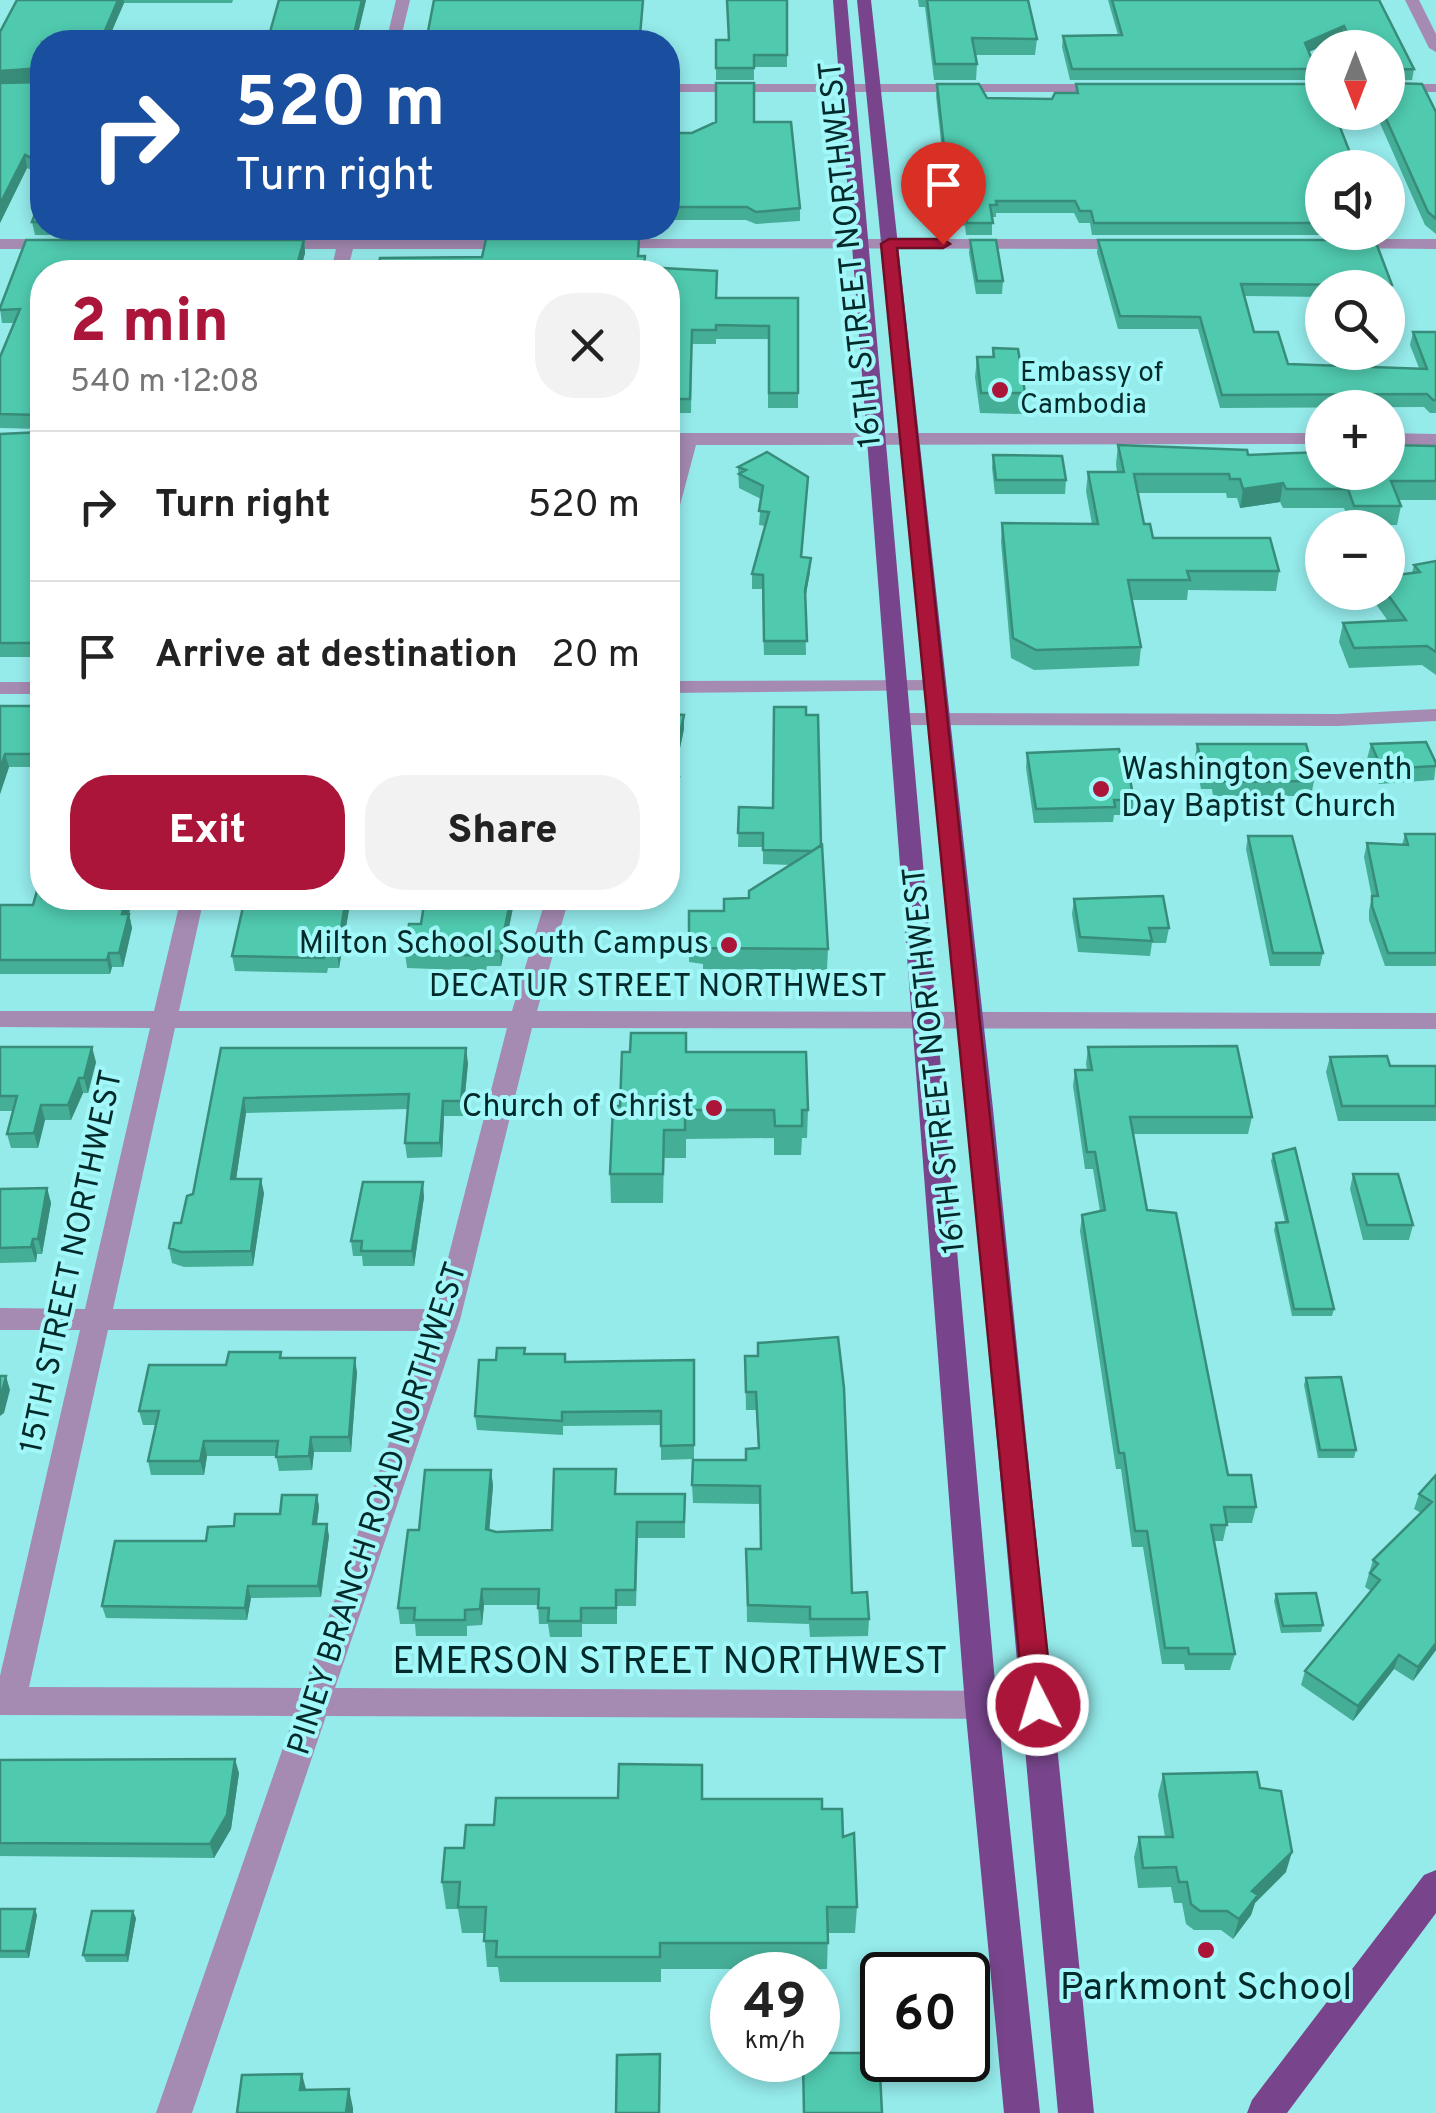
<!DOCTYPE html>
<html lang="en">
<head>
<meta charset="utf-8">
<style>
	:root { --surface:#fff; --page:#f2f2f2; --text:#222; --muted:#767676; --line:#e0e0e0; --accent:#ab1539 }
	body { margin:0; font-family:Overpass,sans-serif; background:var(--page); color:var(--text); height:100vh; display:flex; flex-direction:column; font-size:38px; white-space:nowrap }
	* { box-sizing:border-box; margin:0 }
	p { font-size:32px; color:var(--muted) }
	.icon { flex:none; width:55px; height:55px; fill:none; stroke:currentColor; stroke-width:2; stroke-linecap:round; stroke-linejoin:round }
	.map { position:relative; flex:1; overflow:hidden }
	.panel { position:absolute; left:30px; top:260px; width:650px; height:650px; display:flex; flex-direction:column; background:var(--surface); border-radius:40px; box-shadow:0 5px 15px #0003 }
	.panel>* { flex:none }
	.top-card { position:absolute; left:30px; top:30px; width:650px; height:210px; border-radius:40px; box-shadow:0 5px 15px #0003; background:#1a4fa0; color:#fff; overflow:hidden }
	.needle { width:65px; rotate:180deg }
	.controls { position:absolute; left:1305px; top:30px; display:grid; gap:20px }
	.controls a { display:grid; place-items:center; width:100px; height:100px; border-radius:50%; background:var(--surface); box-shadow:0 5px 15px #0003; font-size:50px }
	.speed { position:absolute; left:710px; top:1952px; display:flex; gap:20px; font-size:50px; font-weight:700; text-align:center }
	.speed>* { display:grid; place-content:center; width:130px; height:130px; border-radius:50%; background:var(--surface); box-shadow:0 5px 15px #0003; line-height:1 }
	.speed small { font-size:25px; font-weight:400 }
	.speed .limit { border:5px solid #111; border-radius:15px; background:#fff; color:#111 }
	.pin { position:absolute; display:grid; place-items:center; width:85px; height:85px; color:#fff; margin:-102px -42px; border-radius:50% 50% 50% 0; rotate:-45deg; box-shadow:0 0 10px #0007 }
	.pin .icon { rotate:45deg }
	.me { position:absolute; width:110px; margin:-55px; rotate:355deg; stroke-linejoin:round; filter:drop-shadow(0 0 8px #0008) }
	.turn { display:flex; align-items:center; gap:35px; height:210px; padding:0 40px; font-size:45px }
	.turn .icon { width:130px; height:130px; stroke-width:2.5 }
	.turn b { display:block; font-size:70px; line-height:85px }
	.round { display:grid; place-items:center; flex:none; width:105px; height:105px; border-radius:40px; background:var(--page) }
	.headline { display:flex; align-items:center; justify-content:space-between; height:170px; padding:0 40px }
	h1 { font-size:60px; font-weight:800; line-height:75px; color:var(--accent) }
	.button { display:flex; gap:20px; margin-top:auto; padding:20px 40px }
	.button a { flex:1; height:115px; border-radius:40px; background:var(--accent); color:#fff; font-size:40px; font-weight:800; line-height:115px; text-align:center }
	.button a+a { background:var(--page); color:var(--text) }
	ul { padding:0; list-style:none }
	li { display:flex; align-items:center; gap:30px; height:150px; padding:0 40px; border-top:2px solid var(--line) }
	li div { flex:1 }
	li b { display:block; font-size:38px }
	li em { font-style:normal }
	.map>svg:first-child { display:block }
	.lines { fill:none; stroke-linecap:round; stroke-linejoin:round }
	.minor { fill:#a58ab1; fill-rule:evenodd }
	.major { fill:#78458c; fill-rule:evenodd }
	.wall { fill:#45ae96; fill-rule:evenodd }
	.shaded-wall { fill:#388d7a }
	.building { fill:#50caaf; stroke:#388d7a; stroke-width:2.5 }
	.route { fill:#ab1539; stroke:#6f0e25; stroke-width:2.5 }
	.poi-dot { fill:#ab1539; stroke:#a2f8f8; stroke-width:4 }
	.labels { text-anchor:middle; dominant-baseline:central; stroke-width:8; stroke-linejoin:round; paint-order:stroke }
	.far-poi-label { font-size:28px; fill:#032a2a; stroke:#a2f8f8; text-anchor:start }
	.street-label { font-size:32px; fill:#032a2a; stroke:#a2f8f8 }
	.poi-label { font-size:32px; fill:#032a2a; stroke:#a2f8f8; text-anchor:end }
	.near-street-label { font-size:38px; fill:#032a2a; stroke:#a2f8f8 }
	.near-poi-label { font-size:38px; fill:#032a2a; stroke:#a2f8f8 }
</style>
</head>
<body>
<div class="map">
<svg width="1436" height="2113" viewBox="0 0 1436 2113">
	<rect width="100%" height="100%" fill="#95eaea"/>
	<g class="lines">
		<!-- minor -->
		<path class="minor" d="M396,0H410L400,42H386Z
			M1405,0H1419L1436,34V52L1429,48Z
			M668,84H1108L1115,88L1108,92H668Z
			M1388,84H1436V92H1388Z
			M341,228H357L355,239H515L523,244L515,249H353L347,272H331L336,249H270L262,244L270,239H338Z
			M0,239H55L63,244L55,249H0Z
			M605,239H1130L1138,244L1130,249L599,248V240Z
			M1345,239H1436V249L1339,248V240Z
			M668,433H1322V444L696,445L678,513L668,519V480L677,445L668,444Z
			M1388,433L1436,434V446L1388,444Z
			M936,680L943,682V690L668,693V681Z
			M0,682H42V694H0Z
			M1436,709V721L1338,726L899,725L888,719L899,713L1338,714Z
			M181,898H204L179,1011H512L546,898H569L537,1011L1436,1013V1029L532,1028L460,1320L335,1688L1039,1691L1050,1695L1055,1705L1050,1715L1039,1719L326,1716L192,2113H156L294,1716L0,1715V1676L80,1330H0V1308L85,1309L150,1028L0,1027V1011H154ZM175,1028H507L435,1309H113ZM108,1330L428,1331L304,1688L29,1687Z"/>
		<!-- major -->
		<path class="major" d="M833,0H847L997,1705L1040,2113H1004L965,1705Z
			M857,0H871L993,1109L1094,2113H1058L967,1109Z
			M1436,1870V1913L1287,2113H1247L1252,2100L1424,1875Z"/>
	</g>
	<!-- wall -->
	<path class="wall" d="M17,0H233L232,3H124L108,40L233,41L270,32L366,0L356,42H42V175L27,168L0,223V32ZM42,80V82L9,83Z
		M787,0V67H754V80H716V40H728Z
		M918,0H1028L1037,39L1035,55H975L977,64L976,80H934L925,7H919Z
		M1108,0H1379L1414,69L1412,80L1388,81V83L1436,112V234L1425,225L1375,112H1388V48H1346L1342,38L1309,52L1316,69L1314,80H1070L1062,47L1063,36L1118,35Z
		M937,84L987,98L1052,99L1075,93L1076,84L1322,168V232H1366L1365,235H1092L1090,223H1079L1074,213H996V217H992V235H966L965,226L950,223L936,96Z
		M754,122L800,208V221L756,224L746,220H668V133H692Z
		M42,195V228H311L310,235H35L32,222Z
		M489,228H641L640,235H489Z
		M486,239H639V256H645V267L717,271V298H798V408H768V339H716V344H692L691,413H668V272H377L380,258L482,257Z
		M26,240H304L305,253L300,272H42V657H0V434L42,432L41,429L0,428V357L14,323H2L0,308Z
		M970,240L1003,281L1002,294H976L969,253Z
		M1098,240L1392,285L1390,297H1388V288H1322V297L1244,296L1254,332L1288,364L1419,368L1410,345L1413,332H1436V413H1430L1424,407L1220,408L1198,329H1118L1097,253Z
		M993,348L1025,393L1023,414L980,413L975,377L977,357H992Z
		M1118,445L1248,455L1322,472L1436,446V500H1399L1401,506L1397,525H1350L1344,508H1283L1280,502L1240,508L1237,498H1227L1226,493H1138L1144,524L1153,538L1279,571L1276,591L1188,590L1187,600H1132L1141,647L1139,666L1034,670L1011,658L1001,542L1002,523L1092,524L1086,491L1088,472H1117L1116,464Z
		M993,455L1066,480L1065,494H995L992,468Z
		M738,467L808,477L802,557L810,572L805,600L806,655H764L762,589H752V574L765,526L759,525L761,499L739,488Z
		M1436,561V675L1422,665L1349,668L1339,642L1343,623L1388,621L1370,596L1371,592H1388L1412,573L1414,565Z
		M0,706H42V767H9L0,794Z
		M668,714L684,729L674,776L679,777V791L672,823L668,822Z
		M806,715L821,845L828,949L827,970L703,969V964L689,962V911H724L749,898L791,865L763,864V847H738L739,807L773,808Z
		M1197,744L1315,776L1312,791H1304L1303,796H1213L1212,789H1201L1195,758Z
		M1371,744L1436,763L1434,780L1379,784L1367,759Z
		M1027,753L1121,759L1134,800L1132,815H1114L1113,822L1034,823L1026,768Z
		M1405,834H1436V966H1385L1369,920V910L1372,898L1364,857L1367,843L1402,845Z
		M1248,836L1323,953L1320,966H1270L1246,849Z
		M42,898H133L129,914L132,928L123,967H112L110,974H0V905H33Z
		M351,898L339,968H328L327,973L235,971L232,956Z
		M425,898H515L501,966H487L486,971L407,968L405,953L421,924Z
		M1074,899L1169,928L1166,943H1152L1150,956L1078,952L1072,914Z
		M0,1047L96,1062L88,1093H83L71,1120H45L38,1148H11L7,1134L13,1111H0Z
		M1088,1047L1252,1117L1248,1134H1133L1147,1210L1228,1475L1256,1507L1252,1523H1227L1223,1541H1214L1235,1654L1230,1670H1185L1184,1664H1162L1143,1547H1132L1121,1469H1116L1080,1231L1082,1215L1100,1211L1093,1169H1085L1073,1086L1075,1070H1087L1086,1064Z
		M221,1048L468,1063L463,1116H444L442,1157L407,1158L405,1143L408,1109L246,1113L236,1179L264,1193L253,1266L184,1267L172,1263L169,1248L193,1194Z
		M686,1052L808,1110L807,1138H802L801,1155H774V1138L686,1139V1158H664L663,1203H611L610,1174L620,1106Z
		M1330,1057L1390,1066H1436V1121H1338L1326,1072Z
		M1273,1154L1334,1309L1332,1316H1292L1274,1230L1276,1223L1285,1222L1271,1161Z
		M1353,1174L1413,1225L1409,1240H1363L1350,1189Z
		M47,1188L51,1203L42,1254H37L36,1262L0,1263V1189Z
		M424,1197L414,1266H363L362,1256H353L351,1241Z
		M525,1348V1354H565L566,1362L694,1360V1459L661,1460V1425L563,1426V1435L477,1430L475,1416L496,1360Z
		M745,1356L852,1593L869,1619L868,1636L810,1637L809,1624L747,1622L746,1549H760V1504L693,1503L692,1485L746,1460L758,1448L756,1410H746Z
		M283,1358L357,1372L351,1452H314L312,1470L279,1471L276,1456H207L204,1475H151L148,1461L155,1425H143L139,1411L226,1365Z
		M1306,1378L1356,1450L1354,1458H1318L1304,1385Z
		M491,1470L493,1486L489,1530L496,1532L552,1530L617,1494H685V1538H638L636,1606H617V1624H582V1637H550L548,1624H539L538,1605H484L482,1625L467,1626V1636H416L415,1624H400L398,1608L419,1530Z
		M1436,1475V1650L1413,1681L1394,1669L1353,1721L1301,1685L1305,1671L1371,1591L1365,1587L1373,1560L1421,1513L1414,1509L1419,1494Z
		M317,1495L319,1507L317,1524L329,1536L321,1597L251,1598L247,1620L106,1618L102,1606L206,1541L234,1526L280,1514Z
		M1276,1594L1323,1625L1321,1632L1281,1633L1274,1601Z
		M0,1760L239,1773L231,1829L214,1858L0,1856Z
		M1163,1774L1260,1788L1286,1872L1255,1903L1251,1915L1233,1939L1221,1930H1194L1186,1924L1182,1903H1174L1171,1887L1138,1888L1134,1857L1139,1837H1165L1158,1795Z
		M702,1799L822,1809L843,1837L857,1907L855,1933H828L827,1969H661V1982H500L498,1967H487L484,1933H462L458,1909H446L442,1882L464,1848L494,1825Z
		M0,1909L37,1915L29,1958H0Z
		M136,1918L128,1962H86L83,1955Z"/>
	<!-- shaded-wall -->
	<path class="shaded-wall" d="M118,0H124V3L107,42L101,40Z
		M362,0H366L356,42H352Z
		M1344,26L1342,38L1303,54L1305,43Z
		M40,68L42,80L0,84V71Z
		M25,155L27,168L0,223V204Z
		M304,240L305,253L300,272H295Z
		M1283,483L1280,502L1240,508L1243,489Z
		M811,558L810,572L804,605L805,590Z
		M684,715V729L671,790V776Z
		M5,754L9,767L0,794V770Z
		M679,777V791L672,823V808Z
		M126,898H133L125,928L122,914Z
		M346,898H351L339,968L337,953Z
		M511,898H515L501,966L500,951Z
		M129,914L132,928L123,967L119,953Z
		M109,953L112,967L110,974L107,960Z
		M92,1047L96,1062L88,1093L84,1078Z
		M466,1048L468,1063L463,1116L461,1101Z
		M79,1078L83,1093L71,1120L68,1105Z
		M244,1098L246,1113L234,1193L231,1179Z
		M443,1101L444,1116L442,1157L440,1143Z
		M41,1105L45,1120L38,1148L34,1133Z
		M261,1179L264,1193L253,1266L251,1251Z
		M423,1182L424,1197L414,1266L412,1251Z
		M47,1188L51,1203L42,1254L38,1239Z
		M33,1239L37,1254L36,1262L31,1247Z
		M355,1358L357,1372L351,1452L349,1437Z
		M6,1376L10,1390L4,1413L0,1416V1400Z
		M311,1437L314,1452L312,1470L309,1456Z
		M204,1441L207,1456L204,1475L200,1461Z
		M491,1470L493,1486L488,1546L486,1529Z
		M317,1495L319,1507L315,1536L313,1524Z
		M327,1524L329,1536L321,1597L318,1586Z
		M248,1586L251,1598L247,1620L245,1608Z
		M482,1589L484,1605L482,1625L480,1609Z
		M1436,1643V1650L1413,1681L1418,1667Z
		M1399,1655L1394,1669L1353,1721L1358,1706Z
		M235,1759L239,1773L231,1829L214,1858L210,1844Z
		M1292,1852L1286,1872L1255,1903L1251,1915L1233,1939L1239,1919L1252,1891Z
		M35,1909L37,1915L29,1958L26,1951Z
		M133,1911L136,1918L128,1962L126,1955Z
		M302,2074L307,2093L300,2090Z
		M349,2089L353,2108V2113H346Z"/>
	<!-- building -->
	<path class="building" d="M17,0H118L101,40L233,41L235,32H270L279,0H362L352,42H42V163L25,155L0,204V83L42,82L40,68L0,71V32Z
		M434,0H643L640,36H654V42H426Z
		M727,0H787V55H754V68H716V40H729Z
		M927,0H1028L1037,39L972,38L977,64H935Z
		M1112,0H1379L1414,69L1388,70V83L1422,84L1436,112V219L1428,212L1383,112H1388V48H1354L1344,26L1305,43L1316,69H1072L1063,36L1122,35Z
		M716,83H754V122H791L800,208L756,212L747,207H668V133H692L716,122Z
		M937,84H979L987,98L1052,99L1055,93H1078L1076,84H1322V112H1334L1356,168H1322V223H1094L1091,211H1080L1075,201H996L997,205H990L993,223H967L966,215L951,211Z
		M42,195V222H32Z
		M486,239H639L638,256H645L644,267L717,271L716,298H798V393H769V326L716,325V330H692L690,399H668V272H377L380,258L482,257Z
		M26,240H304L295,272H42V643H0V434L42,432L39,415L0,414V357L20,309L0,310V308Z
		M970,240H996L1003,281H977Z
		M1098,240H1375L1392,285L1241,284L1254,332H1278L1288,364L1427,369L1413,332H1436V400H1433L1427,394L1222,395L1200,317L1120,316Z
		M993,348L1018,349L1025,393H981L977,357H994Z
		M1118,445L1247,450L1248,455L1322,452V472H1388V445L1436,446V481H1391L1401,506H1354L1348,489H1286L1283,483L1243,489L1240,479H1230L1229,474H1134L1144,524H1150L1153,538H1270L1279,571H1187L1190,580H1128L1141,647L1036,650L1013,638L1002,523L1098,524L1088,472H1124Z
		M767,452L808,477L801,557L811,558L805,590L807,641H764L763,575L752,574L769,512L759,511L763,486L739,474L746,470L738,467Z
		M993,455L1062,456L1066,480H996Z
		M1436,561V652L1427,646L1354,648L1343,623L1406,620L1386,592H1388V576L1420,572L1414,565Z
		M0,706H42V754H5L0,770Z
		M774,707H806V715H818L821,845L812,851L763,850V833H738L739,807L773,808Z
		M668,714L684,715L671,776L679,777L672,808H668Z
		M1426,742L1436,763V766L1382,769L1371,744Z
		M1197,744H1306L1315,776H1305L1306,781L1216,782L1214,774H1204Z
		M1119,749L1121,759H1126L1134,800H1114L1115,807L1036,809L1027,753Z
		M1405,834H1436V953H1388L1372,906V896H1378L1367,843L1408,845Z
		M1248,836H1292L1323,953H1273Z
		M822,845L828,949L703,948L704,943L689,941V911H724V899L749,898V891Z
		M42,873V898H126L122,914H129L119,953H109L107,960H0V905H33Z
		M1163,896L1169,928H1149L1152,941L1080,937L1074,899Z
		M245,898H346L337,953H325L324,958L232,956Z
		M425,898H511L500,951H485V956L405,953L409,924H421Z
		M631,1033H686V1052H806L808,1110H802V1126H775L774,1110H685V1130H664L663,1174H610L613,1106H620L622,1052H630Z
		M1237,1046L1252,1117H1130L1147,1210L1176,1213L1228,1475H1251L1256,1507H1224L1227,1525H1211L1235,1654H1189L1188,1648H1165L1147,1531H1135L1124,1453H1119L1082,1215L1105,1210L1095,1152H1087L1075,1070H1092L1088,1047Z
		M0,1047H92L84,1078H79L68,1105H41L34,1133L7,1134L17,1096H0Z
		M221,1048H466L461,1101H443L440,1143H405L409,1094L244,1098L231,1179H261L251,1251L181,1252L169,1248L174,1223H181L187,1196L193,1194Z
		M1387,1056L1390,1066H1436V1106H1342L1330,1057Z
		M1295,1148L1334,1309H1294L1276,1223L1288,1222L1273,1154Z
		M1353,1174H1398L1413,1225H1367Z
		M363,1182H423L412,1251H361L362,1241H351Z
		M47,1188L38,1239H33L31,1247L0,1248V1189Z
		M838,1337L844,1388L852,1593L867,1592L869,1619H810V1607L748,1605L746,1549H761L760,1486L692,1485L693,1460H746V1449L759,1448L756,1392H746L745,1356H758V1343Z
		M497,1348H525L524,1354H565V1362L694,1360V1445L661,1446V1411L562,1412V1421L475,1416L479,1360H496Z
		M229,1352H281L280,1358H355L349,1437H311L309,1456L276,1457L278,1441H204L200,1461H148L159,1411H139L149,1365H226Z
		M0,1376H6L0,1400Z
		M1341,1377L1356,1450H1320L1306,1378Z
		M554,1469H616L615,1494H685L684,1522H637L635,1590H616V1608H581V1621H548L549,1608H538L539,1589H482L480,1609L465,1610V1620H414L415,1608H398L408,1530H419L425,1470H491L486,1529L496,1532L552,1530Z
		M1436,1475V1643L1418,1667L1399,1655L1358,1706L1305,1671L1380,1580L1370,1573L1378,1564L1373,1560L1432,1502L1419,1494Z
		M282,1495H317L313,1524H327L318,1586H248L245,1608L102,1606L115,1541H206L208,1527L234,1526L235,1514H280Z
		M1316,1593L1323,1625L1283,1626L1276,1594Z
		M235,1759L227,1815L210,1844L0,1843V1760Z
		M619,1764L702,1765V1799H822V1809H842L843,1837L854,1833L857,1907H827L828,1943H660V1957H496L497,1941H484L486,1907H458L460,1882H442L445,1848H464L466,1825H494L496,1798H618Z
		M1257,1772L1260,1788L1281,1791L1292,1852L1252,1891L1258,1895L1239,1919L1227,1911H1200L1191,1904L1187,1882H1179L1176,1867L1143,1868L1139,1837H1173L1163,1774Z
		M0,1909H35L26,1951H0Z
		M92,1911H133L126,1955H83Z
		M818,2053H879L882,2113H804L803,2060H818Z
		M660,2054L659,2113H616L617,2055Z
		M302,2074L300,2090L349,2089L346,2113H237L242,2075Z"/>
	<!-- route -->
	<path class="route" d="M889,239H943L950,244L943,248H897L1053,1705L1049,1714L1038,1718L1028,1714L1024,1705L881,244Z"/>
	<!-- markers -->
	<g class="poi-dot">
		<circle cx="1000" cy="390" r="10"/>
		<circle cx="1101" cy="789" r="10"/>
		<circle cx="729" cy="945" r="10"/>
		<circle cx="714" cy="1108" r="10"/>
		<circle cx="1206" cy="1950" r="10"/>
	</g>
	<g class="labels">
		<!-- far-poi labels -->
		<g class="far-poi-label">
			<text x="1020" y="374">Embassy of<tspan x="1020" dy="32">Cambodia</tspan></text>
		</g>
		<!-- street labels -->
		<g class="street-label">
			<text transform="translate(852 254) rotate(-96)">16TH STREET NORTHWEST</text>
			<text x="658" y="988">DECATUR STREET NORTHWEST</text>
			<text transform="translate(936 1060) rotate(-96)">16TH STREET NORTHWEST</text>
			<text transform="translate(73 1262) rotate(-78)">15TH STREET NORTHWEST</text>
			<text transform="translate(379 1509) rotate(-72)">PINEY BRANCH ROAD NORTHWEST</text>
		</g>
		<!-- poi labels -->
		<g class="poi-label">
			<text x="1121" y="771" text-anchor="start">Washington Seventh<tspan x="1121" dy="37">Day Baptist Church</tspan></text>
			<text x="709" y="945">Milton School South Campus</text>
			<text x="694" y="1108">Church of Christ</text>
		</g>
		<!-- near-street labels -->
		<g class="near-street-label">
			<text x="670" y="1663">EMERSON STREET NORTHWEST</text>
		</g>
		<!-- near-poi labels -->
		<g class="near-poi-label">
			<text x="1206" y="1989">Parkmont School</text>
		</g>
	</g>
</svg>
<div class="controls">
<a><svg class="needle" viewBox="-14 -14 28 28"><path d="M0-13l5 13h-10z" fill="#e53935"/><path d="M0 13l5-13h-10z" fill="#767676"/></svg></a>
<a><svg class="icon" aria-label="sound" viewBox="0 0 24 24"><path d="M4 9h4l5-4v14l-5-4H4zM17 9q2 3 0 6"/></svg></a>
<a><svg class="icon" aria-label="search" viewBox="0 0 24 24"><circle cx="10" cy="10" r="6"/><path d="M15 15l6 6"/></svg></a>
<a>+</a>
<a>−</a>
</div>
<div class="speed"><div>49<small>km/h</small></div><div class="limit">60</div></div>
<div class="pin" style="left:943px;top:244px;background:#d93025"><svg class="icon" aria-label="arrive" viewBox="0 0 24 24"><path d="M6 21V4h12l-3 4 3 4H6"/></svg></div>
<svg class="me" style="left:1038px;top:1705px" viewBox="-20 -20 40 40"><circle r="17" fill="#ab1539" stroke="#fff" stroke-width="3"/><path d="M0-11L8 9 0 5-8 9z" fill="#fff"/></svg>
<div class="top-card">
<div class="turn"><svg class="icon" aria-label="right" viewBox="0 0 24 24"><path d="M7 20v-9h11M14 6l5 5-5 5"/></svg><div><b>520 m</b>Turn right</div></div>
</div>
<section class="panel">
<div class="headline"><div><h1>2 min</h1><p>540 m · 12:08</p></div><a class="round"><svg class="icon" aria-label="close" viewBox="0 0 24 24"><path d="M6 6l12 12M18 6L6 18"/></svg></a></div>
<ul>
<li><svg class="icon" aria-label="right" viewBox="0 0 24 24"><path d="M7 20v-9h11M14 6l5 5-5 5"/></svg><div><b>Turn right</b></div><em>520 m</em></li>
<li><svg class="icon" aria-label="arrive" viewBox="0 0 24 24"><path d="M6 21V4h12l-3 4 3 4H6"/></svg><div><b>Arrive at destination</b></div><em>20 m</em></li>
</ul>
<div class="button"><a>Exit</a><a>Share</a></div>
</section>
</div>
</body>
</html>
